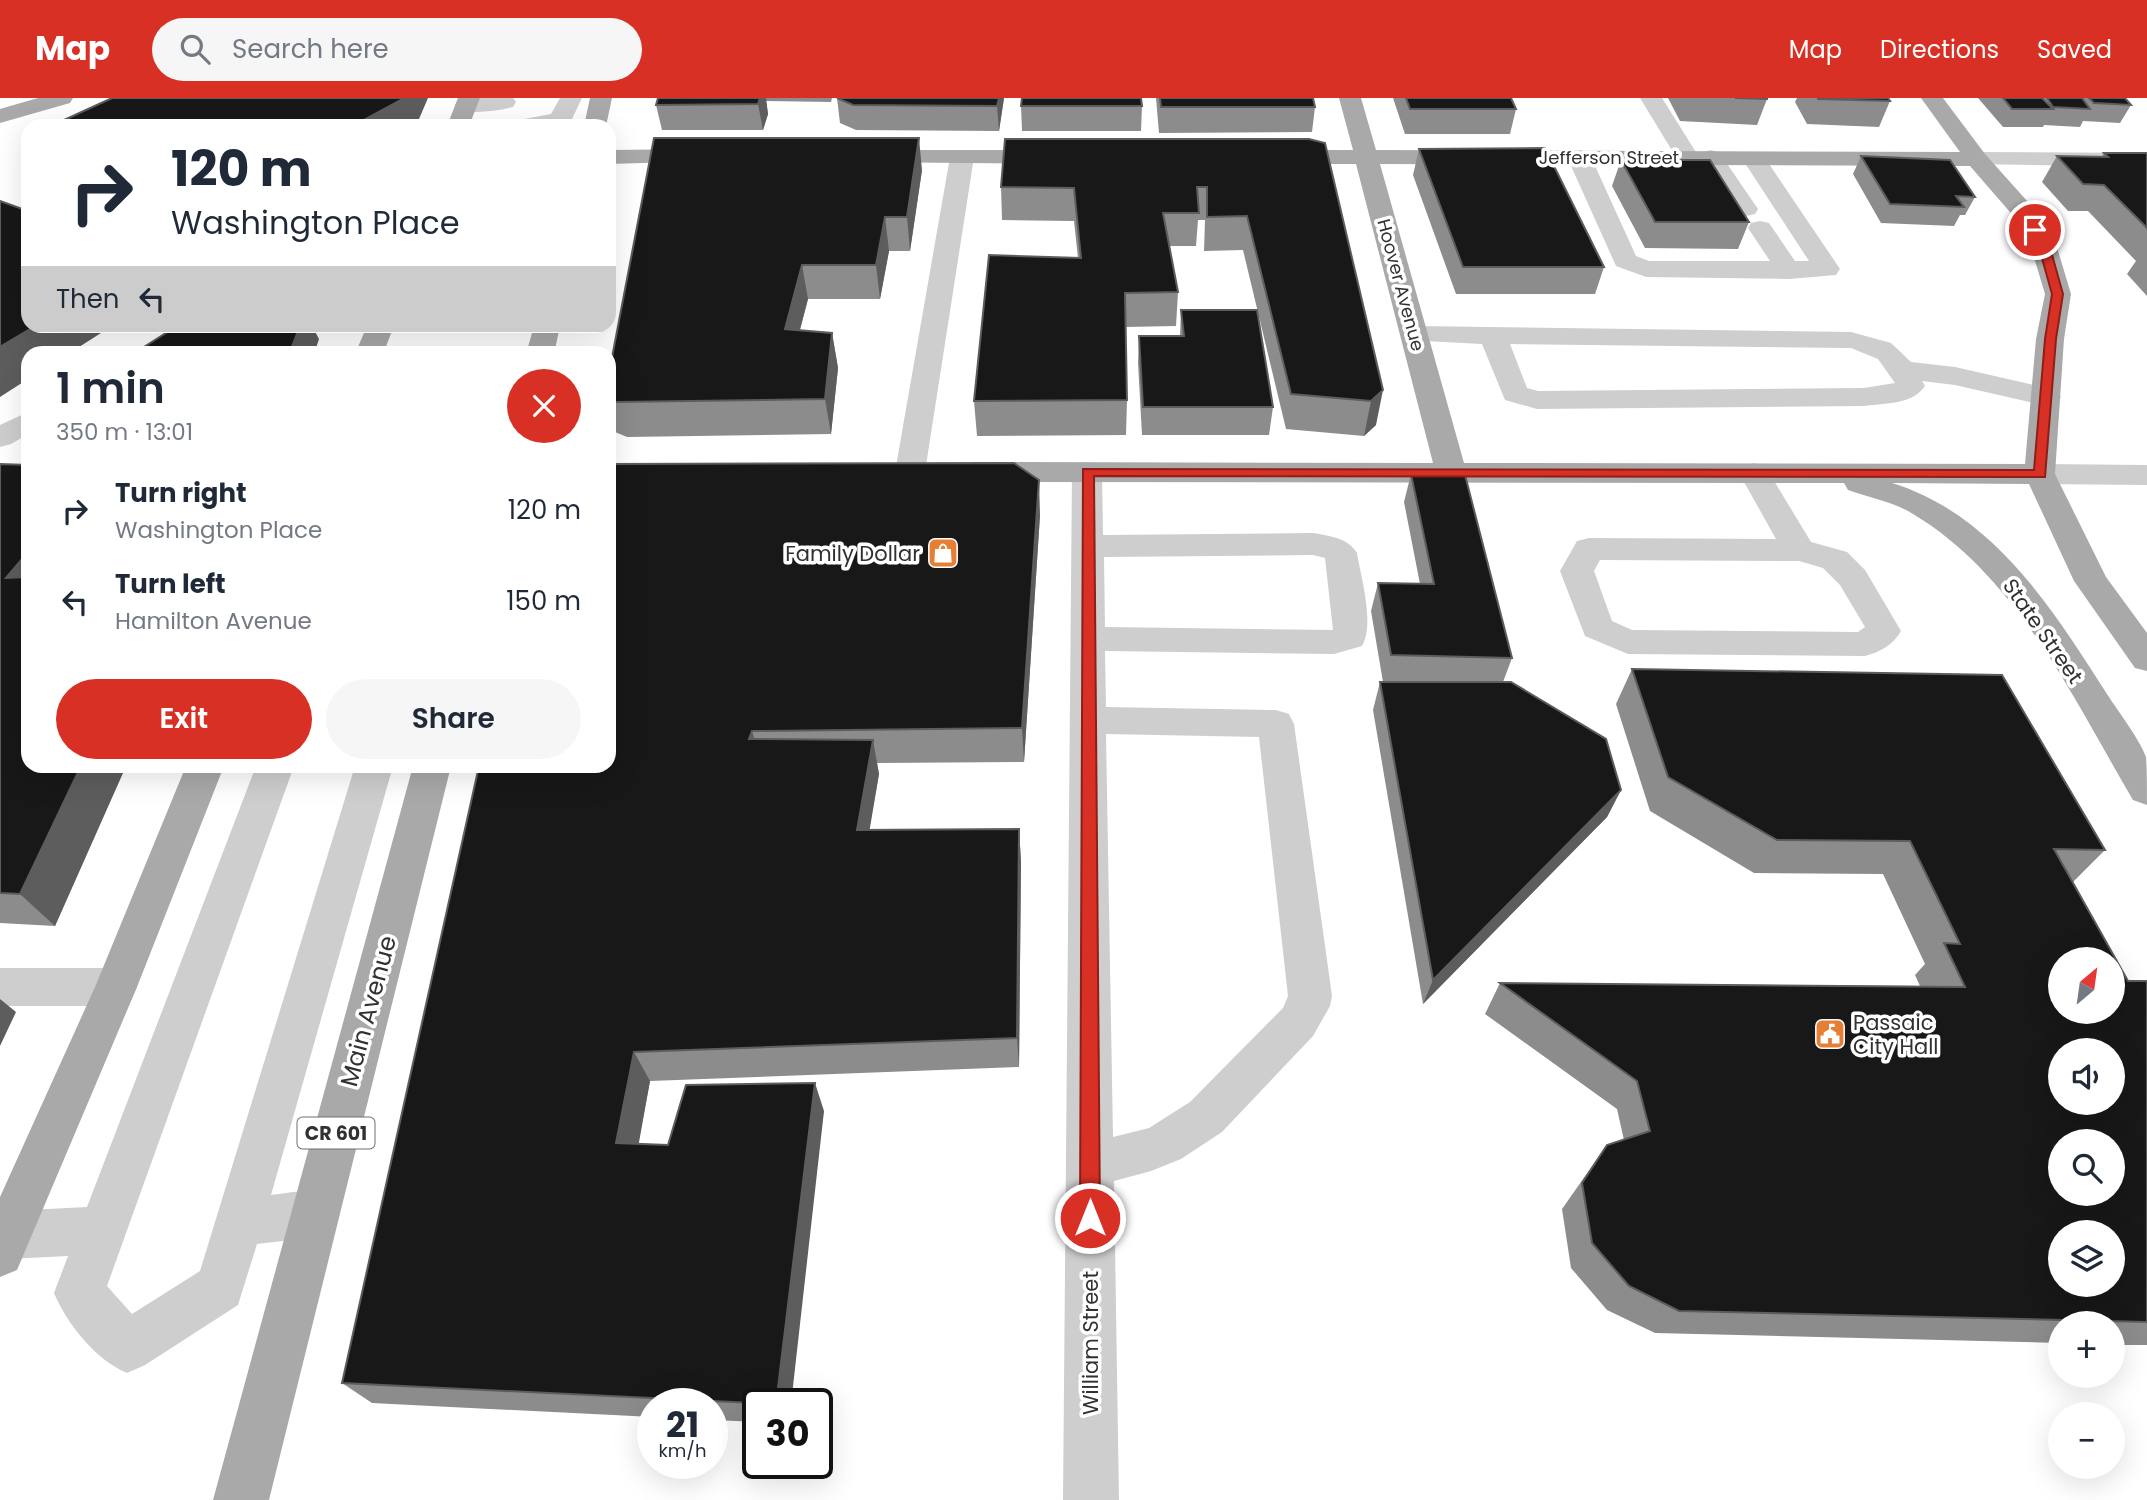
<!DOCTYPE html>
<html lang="en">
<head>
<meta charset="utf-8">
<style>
	:root { --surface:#fff; --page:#f6f6f7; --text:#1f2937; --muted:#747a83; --accent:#d93025 }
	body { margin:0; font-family:Poppins,sans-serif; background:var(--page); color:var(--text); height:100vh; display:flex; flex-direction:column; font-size:26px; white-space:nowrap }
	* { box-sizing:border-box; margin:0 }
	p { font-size:23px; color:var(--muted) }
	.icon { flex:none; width:38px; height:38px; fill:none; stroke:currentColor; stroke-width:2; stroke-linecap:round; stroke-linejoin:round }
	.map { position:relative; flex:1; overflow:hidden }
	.drawer { position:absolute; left:21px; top:248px; width:595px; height:427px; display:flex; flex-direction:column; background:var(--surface); border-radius:21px; box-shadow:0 7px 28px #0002 }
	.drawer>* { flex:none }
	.hud { position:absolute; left:21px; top:21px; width:595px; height:214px; border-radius:21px; box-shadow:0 7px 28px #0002; background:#fff; color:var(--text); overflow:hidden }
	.needle { width:46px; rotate:29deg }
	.controls { position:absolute; left:2048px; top:849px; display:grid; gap:14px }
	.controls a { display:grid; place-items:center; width:77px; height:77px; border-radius:50%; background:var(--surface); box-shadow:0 7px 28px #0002; font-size:35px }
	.speed { position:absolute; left:637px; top:1290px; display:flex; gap:14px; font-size:35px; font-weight:700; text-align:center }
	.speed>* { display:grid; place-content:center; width:91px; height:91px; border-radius:50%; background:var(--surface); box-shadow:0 7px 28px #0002; line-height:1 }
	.speed small { font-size:18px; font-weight:400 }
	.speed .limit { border:4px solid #111; border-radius:10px; background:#fff; color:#111 }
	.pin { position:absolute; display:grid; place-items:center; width:60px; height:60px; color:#fff; margin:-30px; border:4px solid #fff; border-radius:50%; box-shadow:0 2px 7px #0007 }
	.me { position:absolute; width:77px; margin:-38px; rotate:0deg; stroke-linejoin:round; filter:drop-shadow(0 0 5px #0008) }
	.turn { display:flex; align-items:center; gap:24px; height:147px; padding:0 35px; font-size:32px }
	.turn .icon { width:91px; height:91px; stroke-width:2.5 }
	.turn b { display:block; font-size:49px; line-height:60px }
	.then { display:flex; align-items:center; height:66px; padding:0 35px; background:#0003; gap:14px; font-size:26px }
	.round { display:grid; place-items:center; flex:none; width:74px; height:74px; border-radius:37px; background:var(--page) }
	.overview { display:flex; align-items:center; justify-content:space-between; height:119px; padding:0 35px }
	h1 { font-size:42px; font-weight:600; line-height:52px }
	.primary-button { display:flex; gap:14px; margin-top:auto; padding:14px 35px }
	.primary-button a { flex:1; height:80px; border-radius:42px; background:var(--accent); color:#fff; font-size:28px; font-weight:600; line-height:80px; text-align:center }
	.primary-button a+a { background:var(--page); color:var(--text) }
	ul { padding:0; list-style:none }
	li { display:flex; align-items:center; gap:21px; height:91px; padding:0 35px }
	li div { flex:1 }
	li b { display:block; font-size:26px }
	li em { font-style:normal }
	header { display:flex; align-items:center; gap:42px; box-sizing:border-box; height:98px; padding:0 35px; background:var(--accent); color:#fff }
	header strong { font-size:33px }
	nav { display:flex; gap:38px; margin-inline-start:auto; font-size:24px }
	.search { width:490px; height:63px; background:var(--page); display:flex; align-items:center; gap:18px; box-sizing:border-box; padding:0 24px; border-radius:38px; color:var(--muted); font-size:26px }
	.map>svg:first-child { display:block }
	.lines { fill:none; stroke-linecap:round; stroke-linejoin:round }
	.minor { fill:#cecece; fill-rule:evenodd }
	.major { fill:#a9a9a9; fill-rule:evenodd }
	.wall { fill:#8c8c8c }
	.shaded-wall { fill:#5d5d5d }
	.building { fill:#181818; stroke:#5d5d5d; stroke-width:2; fill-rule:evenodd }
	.route { fill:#d93025; stroke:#8d1f18; stroke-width:2 }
	.labels { text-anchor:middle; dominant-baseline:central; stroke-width:7; stroke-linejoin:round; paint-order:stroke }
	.far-street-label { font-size:18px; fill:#313131; stroke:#fff }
	.shield { fill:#fff; stroke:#6f6f6f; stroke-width:2 }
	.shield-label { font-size:19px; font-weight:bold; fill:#313131 }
	.poi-label { font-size:21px; fill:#313131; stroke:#fff; text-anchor:end }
	.street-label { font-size:21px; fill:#313131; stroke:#fff }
	.near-street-label { font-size:24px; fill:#313131; stroke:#fff }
</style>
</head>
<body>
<header>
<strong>Map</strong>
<div class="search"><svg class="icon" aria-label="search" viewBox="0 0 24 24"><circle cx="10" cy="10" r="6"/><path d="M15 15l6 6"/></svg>Search here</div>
<nav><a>Map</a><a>Directions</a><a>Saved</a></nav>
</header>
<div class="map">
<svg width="2147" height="1402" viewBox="0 0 2147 1402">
	<rect width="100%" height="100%" fill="#fff"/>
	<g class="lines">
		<!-- minor -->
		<path class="minor" d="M471,0H513L516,4L513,9C497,13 474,16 458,12L455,7L458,2Z
			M560,0H582L572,21L562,28H511L514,23L551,16Z
			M1640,0H1662L1699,59L1695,64H1679Z
			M962,52L970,54L974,59L925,374L921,381L910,384L899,381L895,374L950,59L954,54Z
			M1579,52L1587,54L1591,59L1636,158L1649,163H1770L1748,130L1751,125L1760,123L1769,125L1795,163H1809L1741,59L1745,54H1761L1840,171L1836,177L1789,181L1646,179L1616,168L1567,59L1571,54Z
			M1711,52L1719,54L1758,111L1755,116L1746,118L1737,116L1734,111L1699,59L1703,54Z
			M1977,54L2147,55V69L1969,66L1965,61L1969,56Z
			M1415,228L1851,234L1891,245L1911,264L1955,269L2047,290L2057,293L2061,299L2057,305L2047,308L1955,287L1922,283L1925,288C1912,307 1885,305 1864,308L1537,311L1505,302L1482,246L1405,242L1401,236L1405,230ZM1510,246L1851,250L1878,261L1895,285L1864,290L1538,293L1527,290Z
			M28,314V336L11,346L0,349V327Z
			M1087,364L1098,367L1102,374L1103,437L1313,435C1330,438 1348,440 1357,455C1361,480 1375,526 1362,548L1334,556L1105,553L1106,609L1276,612L1289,616L1294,626L1332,898L1330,908L1313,938L1222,1034L1181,1061L1151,1073L1114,1083L1119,1402H1063L1072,374L1076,367ZM1313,457L1325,460L1333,532L1105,529L1104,459ZM1106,636L1259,639L1288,898L1283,910L1190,1004L1149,1030L1113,1039Z
			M1754,365L1765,368L1811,444L1847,454L1865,472L1901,533C1893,547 1880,554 1865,558L1628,556L1585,538L1560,473L1577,443L1589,440L1776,441L1739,375L1743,368ZM1600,462L1799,463L1823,470L1840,487L1865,529L1858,534L1632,532L1612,523L1594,473Z
			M2040,366L2147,367V387L2040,386L2029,383L2025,376L2029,369Z
			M256,668H294L107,1188L132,1216L200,1173L355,668H393L271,1097L316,1091L333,1098L340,1115L333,1132L316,1139L257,1146L238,1207L145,1267L127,1275C96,1262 67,1226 54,1195L68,1158L8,1161L0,1158V1116L8,1113L87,1109Z
			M0,870H116L131,876L137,889L131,902L116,908H0Z"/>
		<!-- major -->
		<path class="major" d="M38,0H73L70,5L0,25V11Z
			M458,0H480L469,28H447Z
			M590,0H612L606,28H584Z
			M1339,0H1361L1376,52L1960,54L1921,0H1943L1985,56L2036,113L2056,146L2071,196L2064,241L2055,376L2106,479L2147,535V573L2135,570L2074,483L2029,386L1892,385C1993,416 2053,511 2107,596C2118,613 2140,642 2146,659C2147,672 2147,693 2147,707L2133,702C2074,602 2017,478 1913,416C1894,404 1870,400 1848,392L1844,385L975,384L964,381L960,374L964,367L975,364L1433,365L1356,66H1276L1268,64L1264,59L1268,54L1276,52H1353ZM1380,66L1970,68L2016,121L2030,146L2045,196L2036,241L2025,366L1464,365Z
			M701,51L709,53L713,58L709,63L609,66V52Z
			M867,52H1055L1063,54L1067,59L1063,64L1055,66L859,64L855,59L859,54Z
			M367,228H394L383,256H355Z
			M534,228H560L554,256H526Z
			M186,668H224L137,889L17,1172L0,1179V1099L95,889Z
			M413,668H451L269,1402H213Z"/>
	</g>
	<!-- wall -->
	<path class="wall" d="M658,0H832L831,4L766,3L768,16L763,32H662L656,7Z
		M837,0H1004L999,33L856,32L840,25Z
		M1156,0H1313L1315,9L1312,34L1159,35Z
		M1393,0H1511L1516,11L1510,36H1405Z
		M1668,0H1767V1L1757,27L1680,23Z
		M1797,0H1888L1890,3L1879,29L1807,26L1795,4Z
		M1978,0H2125L2131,7L2120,25L2083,23L2080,29L2044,27L2043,29H2003Z
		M1021,8H1142L1141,33H1022Z
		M1309,41L1376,327L1364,338L1286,331L1243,152L1204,153L1205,122H1198L1196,148H1169L1178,194L1176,228L1125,229L1127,302L1126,337L977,338L974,303L1078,160L1074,123L1002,122L1001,89Z
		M1419,51L1604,169L1595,196H1456L1413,77Z
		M2104,55H2147V198L2127,176L2136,163L2088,113H2068L2042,84L2057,58L2101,59Z
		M1861,58L1975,99L1965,117H1960L1954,128L1881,125L1853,76Z
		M1621,62L1749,124L1738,151L1645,150L1612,88Z
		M922,72L910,153H889L880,201H808L800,232L832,235L838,270L831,336L627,339L615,334L609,314V275Z
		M1181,212L1273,309L1269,337H1142L1138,265L1139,238H1180Z
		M0,366L28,668H126L55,828L0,825Z
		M1411,376L1512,560L1503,584L1621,692L1607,719L1423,906L1373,612L1380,584H1383L1371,513L1378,485L1420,486L1404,404Z
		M1040,417L1024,664L877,665L879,676L869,732L1019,731L1021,764L1019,969L650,983L638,1046L668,1047L824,1013L758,1306V1324L712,1322V1306H653V1319L372,1305L342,1285L479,668Z
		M1632,571L2105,752L2073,784L2128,883H2147V1247H2112V1225H2060V1245L1655,1235L1607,1212L1571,1170L1562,1111L1607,1047L1624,1042L1617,1011L1485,916L1500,885L1920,888L1915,877L1925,866L1883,776L1754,775L1650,713L1616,606Z"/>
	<!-- shaded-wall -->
	<path class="shaded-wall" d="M402,0H428L416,28H353Z
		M754,0H766L768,16L763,32L758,6Z
		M999,0H1004L999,33L997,8Z
		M919,40L922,72L910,153L907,119Z
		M885,119L889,153L880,201L876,167Z
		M802,167L808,201L791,265L785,231Z
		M35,228H112L68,256H28V281L0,299V249Z
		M300,228H312L319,241L314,256H289Z
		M832,235L838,270L831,336L825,301Z
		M1383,292L1376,327L1364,338L1371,303Z
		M1039,382L1040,417L1024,664L1022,630Z
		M28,454V506L6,480Z
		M752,633L762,667L749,641Z
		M873,642L879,676L864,765L857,732Z
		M81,668H126L55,828L20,796Z
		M1621,692L1607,719L1423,906L1433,882Z
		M1019,731L1021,764L1019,969L1017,940Z
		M0,901L16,914L0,948Z
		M634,954L650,983L634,1072L616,1045Z
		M815,985L824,1013L791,1306H776Z"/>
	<!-- building -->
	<path class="building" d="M112,0H402L401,2L353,28H51Z
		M658,0H760L758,6L656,7Z
		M837,0H999L997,8L853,7Z
		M1022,0H1141L1142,8H1021Z
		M1160,0H1313L1315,9H1161Z
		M1406,0H1511L1516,11H1410Z
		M1735,0H1767V1Z
		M1818,0H1888L1890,3L1818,1Z
		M2003,0H2042L2053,11H2012Z
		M2047,0H2082L2090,11L2053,9Z
		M2089,0H2125L2131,7L2094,5Z
		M654,40H919L907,119H885L876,167H802L785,231L832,235L825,301L616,304L609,301V275Z
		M1005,41H1309L1325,45L1383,292L1371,303L1291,296L1247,118L1207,119V89H1197L1199,115H1163L1178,194L1125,195L1127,302L974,303L989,157L1081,160L1074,90L1001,89Z
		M1545,50L1604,169H1463L1419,51Z
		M2104,55H2147V130L2104,87L2083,86L2057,58L2108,59Z
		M1861,58L1950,62L1975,99L1956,98L1964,109L1890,106Z
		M1621,62H1710L1749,124H1655Z
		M0,103L28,113V228H35L0,249Z
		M1181,212H1257L1273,309H1143L1139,238H1184Z
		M177,228H300L289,256H133Z
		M1014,365L1039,382L1022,630L752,633L749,641L873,642L857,732L1019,731L1017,940L634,954L616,1045L668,1047L686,987L815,985L776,1306L342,1285L479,668H609V366Z
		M0,366L28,367V454L6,480L28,479V668H81L20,796L0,795Z
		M1411,376L1465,377L1512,560L1391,557L1378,485L1434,486Z
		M1632,571L2002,577L2105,752L2054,751L2128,883H2147V1224L1679,1213L1629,1188L1592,1145L1582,1085L1607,1047L1650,1033L1637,983L1500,885L1965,889L1944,845L1960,846L1910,743L1777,742L1668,679ZM2060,861H2112V914H2060ZM2060,952H2112V1004H2060ZM2060,1043H2112V1096H2060ZM2060,1134H2112V1186H2060Z
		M1380,584H1511L1606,641L1621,692L1433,882Z"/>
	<!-- route -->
	<path class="route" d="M2035,129L2039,130L2049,146L2063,196L2056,241L2045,379L1094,378L1100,1120L1097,1127L1090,1130L1083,1127L1080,1120L1083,371L2034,372L2045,241L2052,196L2038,146L2030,132Z"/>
	<!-- icons -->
	<defs>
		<g id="shop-square" transform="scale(1.575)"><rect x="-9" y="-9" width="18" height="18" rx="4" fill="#e77e35" stroke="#fff"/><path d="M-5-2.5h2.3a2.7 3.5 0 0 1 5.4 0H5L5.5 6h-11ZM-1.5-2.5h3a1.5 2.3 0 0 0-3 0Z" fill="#fff"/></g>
		<g id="civic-square" transform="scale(1.575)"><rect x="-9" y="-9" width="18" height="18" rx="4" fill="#e77e35" stroke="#fff"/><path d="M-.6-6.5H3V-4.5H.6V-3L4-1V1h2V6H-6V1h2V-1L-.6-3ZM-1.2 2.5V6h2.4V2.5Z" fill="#fff"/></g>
	</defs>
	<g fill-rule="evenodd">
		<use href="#shop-square" x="943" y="455"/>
		<use href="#civic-square" x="1830" y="936"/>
	</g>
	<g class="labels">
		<!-- far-street labels -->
		<g class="far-street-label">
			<text x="1609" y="59">Jefferson Street</text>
			<text transform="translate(1401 187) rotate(75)">Hoover Avenue</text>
		</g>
		<!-- shield labels -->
		<rect class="shield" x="297.5" y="1019.5" width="77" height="31" rx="5"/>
		<g class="shield-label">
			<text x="336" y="1035">CR 601</text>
		</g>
		<!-- poi labels -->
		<g class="poi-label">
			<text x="920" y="455">Family Dollar</text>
			<text x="1853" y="924" text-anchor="start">Passaic<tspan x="1853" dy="24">City Hall</tspan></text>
		</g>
		<!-- street labels -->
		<g class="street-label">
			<text transform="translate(2043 533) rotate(55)">State Street</text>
			<text transform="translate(1090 1245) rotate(-90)">William Street</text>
		</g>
		<!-- near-street labels -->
		<g class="near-street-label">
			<text transform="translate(368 913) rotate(-75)">Main Avenue</text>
		</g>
	</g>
</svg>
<div class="controls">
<a><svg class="needle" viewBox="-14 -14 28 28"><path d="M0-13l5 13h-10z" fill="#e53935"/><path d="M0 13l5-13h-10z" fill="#747a83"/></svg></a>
<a><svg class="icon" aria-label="sound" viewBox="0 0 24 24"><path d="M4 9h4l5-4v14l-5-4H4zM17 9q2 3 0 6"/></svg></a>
<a><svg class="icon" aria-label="search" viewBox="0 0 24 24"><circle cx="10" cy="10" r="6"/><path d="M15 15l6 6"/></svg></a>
<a><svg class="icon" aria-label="layers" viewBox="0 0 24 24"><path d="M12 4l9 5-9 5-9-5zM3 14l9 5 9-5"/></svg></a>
<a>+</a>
<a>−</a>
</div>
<div class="speed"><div>21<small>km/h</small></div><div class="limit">30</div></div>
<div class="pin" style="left:2035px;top:132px;background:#d93025"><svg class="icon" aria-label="arrive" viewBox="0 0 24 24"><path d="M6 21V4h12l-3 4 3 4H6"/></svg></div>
<svg class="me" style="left:1090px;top:1120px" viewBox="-20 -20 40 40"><circle r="17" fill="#d93025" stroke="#fff" stroke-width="3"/><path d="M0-11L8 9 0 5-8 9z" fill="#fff"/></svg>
<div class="hud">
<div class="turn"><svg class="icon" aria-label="right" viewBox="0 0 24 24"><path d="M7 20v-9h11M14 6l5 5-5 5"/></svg><div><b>120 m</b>Washington Place</div></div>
<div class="then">Then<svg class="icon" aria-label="left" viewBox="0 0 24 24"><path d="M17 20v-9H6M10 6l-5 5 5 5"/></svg></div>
</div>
<section class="drawer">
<div class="overview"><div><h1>1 min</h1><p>350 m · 13:01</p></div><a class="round" style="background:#d93025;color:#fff"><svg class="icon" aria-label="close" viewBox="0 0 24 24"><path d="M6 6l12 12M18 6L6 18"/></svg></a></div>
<ul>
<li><svg class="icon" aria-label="right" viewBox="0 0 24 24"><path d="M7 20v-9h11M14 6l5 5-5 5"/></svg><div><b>Turn right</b><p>Washington Place</p></div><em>120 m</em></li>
<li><svg class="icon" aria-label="left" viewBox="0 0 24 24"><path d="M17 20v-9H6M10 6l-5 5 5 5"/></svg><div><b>Turn left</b><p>Hamilton Avenue</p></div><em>150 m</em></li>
</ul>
<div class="primary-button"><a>Exit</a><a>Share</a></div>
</section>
</div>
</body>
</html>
